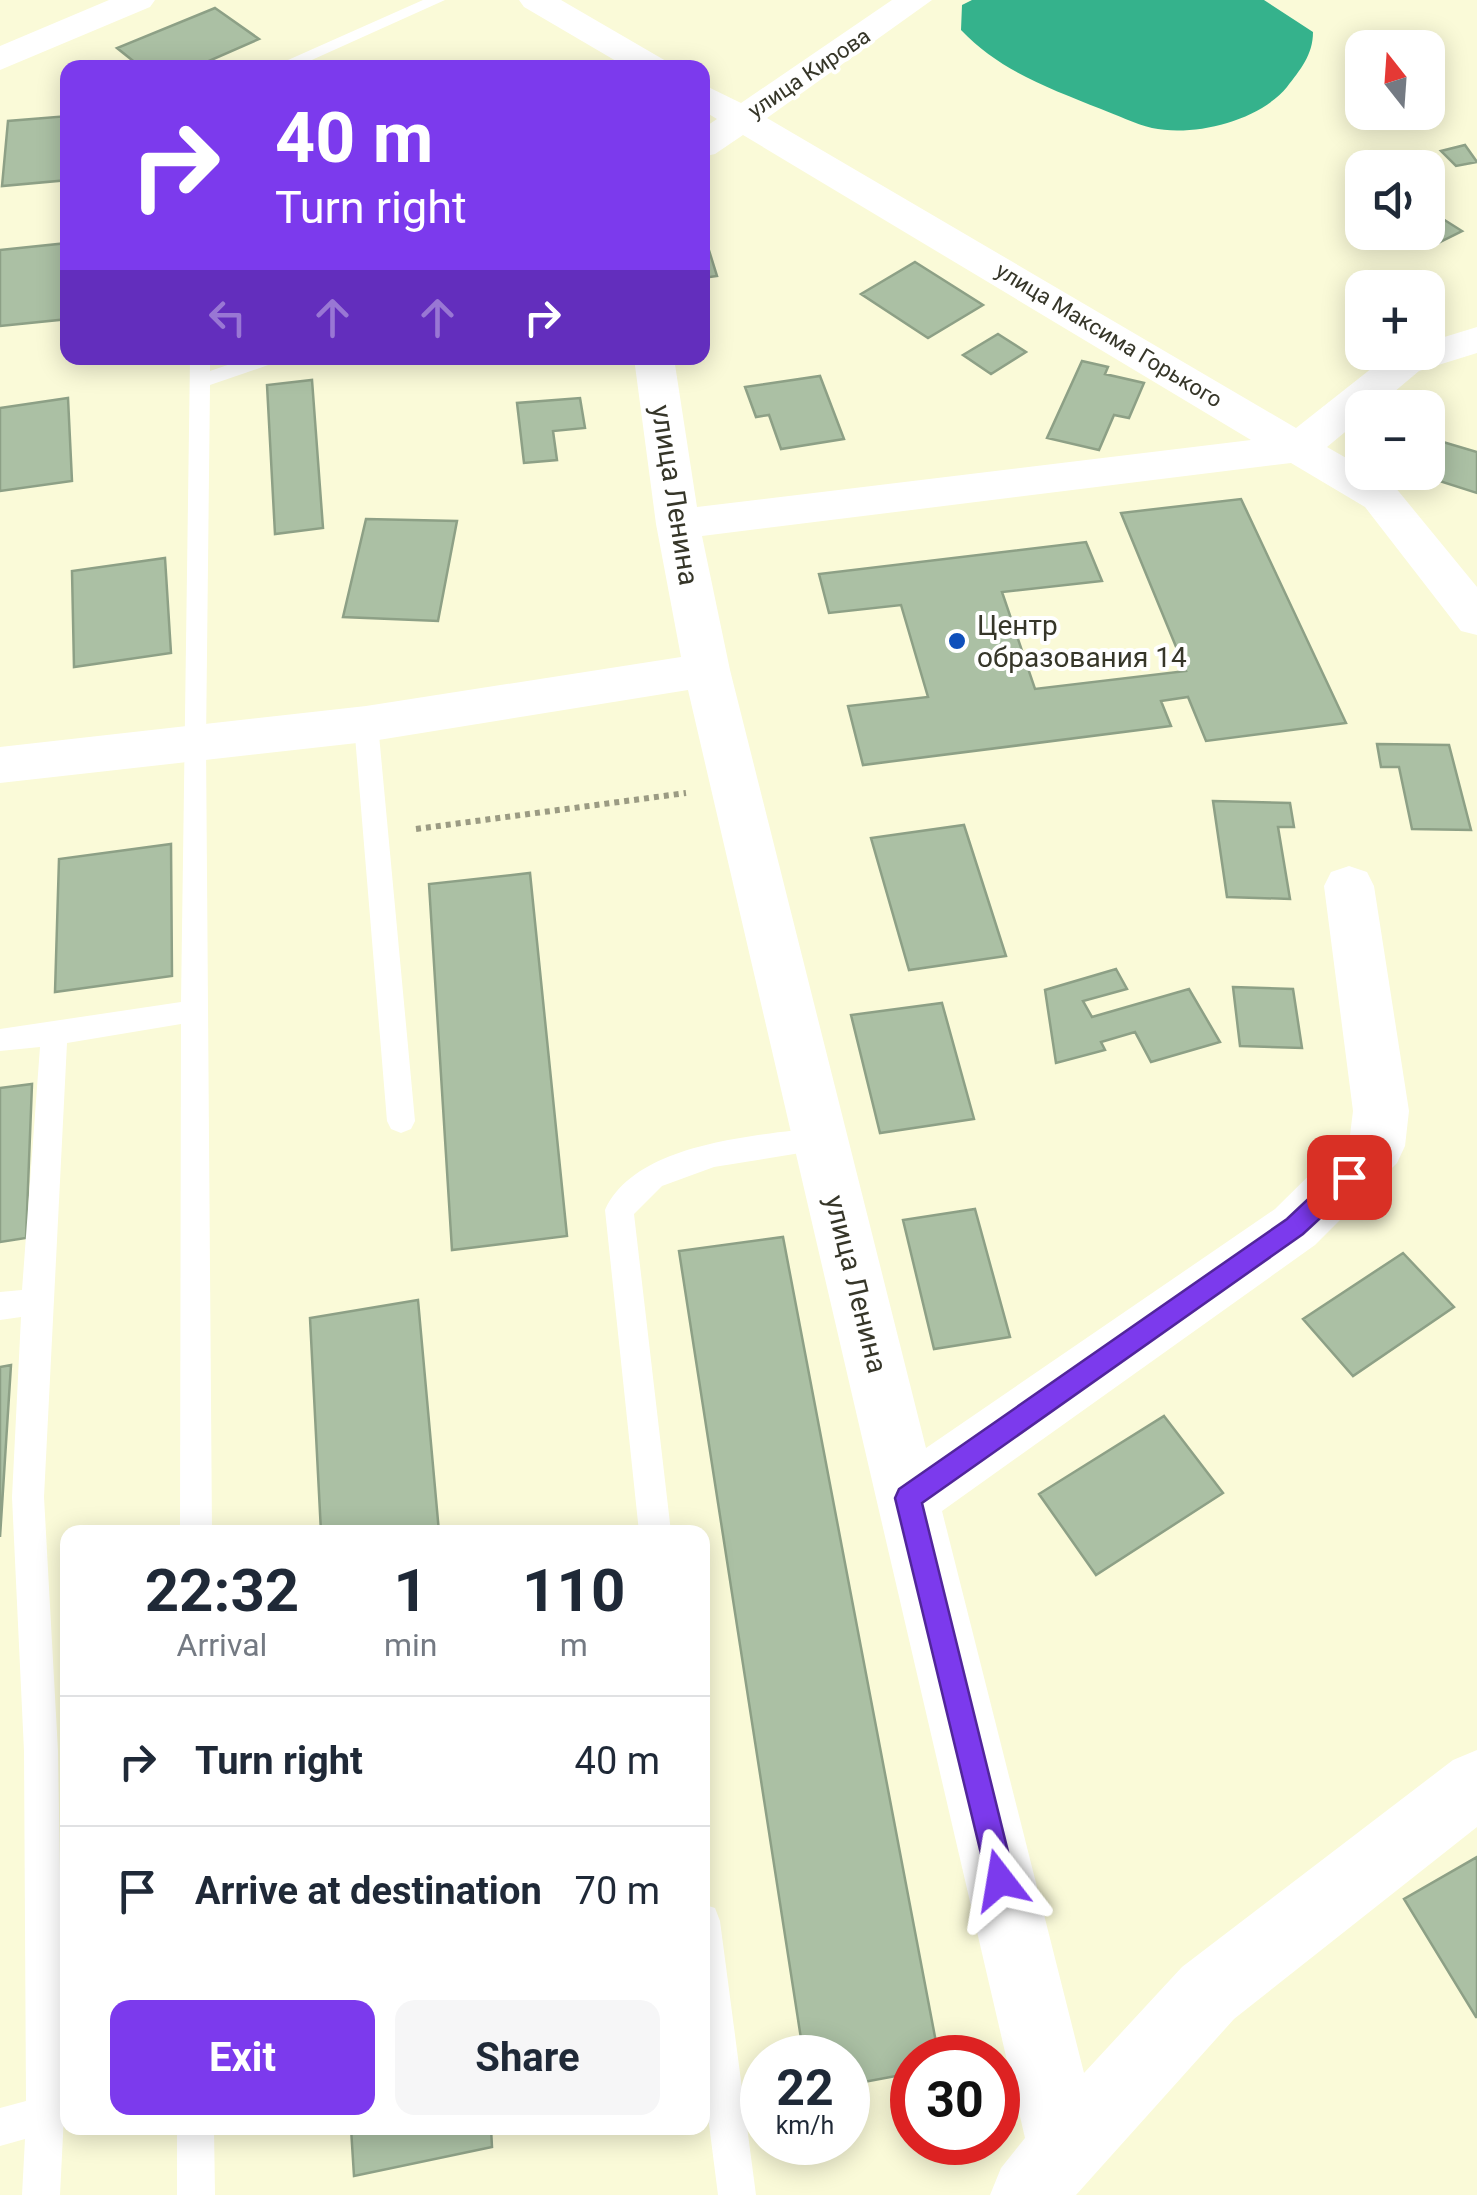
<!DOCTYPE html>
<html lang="en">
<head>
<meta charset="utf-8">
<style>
	:root { --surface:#fff; --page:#f6f6f7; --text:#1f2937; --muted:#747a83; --line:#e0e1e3; --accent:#7c3aed }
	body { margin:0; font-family:Roboto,sans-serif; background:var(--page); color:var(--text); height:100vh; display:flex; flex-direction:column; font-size:38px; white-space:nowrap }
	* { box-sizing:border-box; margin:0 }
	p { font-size:32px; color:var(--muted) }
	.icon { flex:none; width:55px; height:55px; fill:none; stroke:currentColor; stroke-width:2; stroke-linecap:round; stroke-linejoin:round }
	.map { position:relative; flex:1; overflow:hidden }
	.drawer { position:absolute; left:60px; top:1525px; width:650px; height:610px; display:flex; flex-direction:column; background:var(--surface); border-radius:20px; box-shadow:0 5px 25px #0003 }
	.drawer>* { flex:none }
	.hud { position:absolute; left:60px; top:60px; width:650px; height:305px; border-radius:20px; box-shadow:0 5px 25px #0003; background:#7c3aed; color:#fff; overflow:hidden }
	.needle { width:65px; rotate:343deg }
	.controls { position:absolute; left:1345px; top:30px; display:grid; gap:20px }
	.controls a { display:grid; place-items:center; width:100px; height:100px; border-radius:20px; background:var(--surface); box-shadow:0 5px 25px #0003; font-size:50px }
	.speed { position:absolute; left:740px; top:2035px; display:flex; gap:20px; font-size:50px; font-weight:700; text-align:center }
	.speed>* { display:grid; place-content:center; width:130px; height:130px; border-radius:50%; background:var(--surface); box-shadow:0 5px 25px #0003; line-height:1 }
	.speed small { font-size:25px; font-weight:400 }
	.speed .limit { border:15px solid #d22; background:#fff; color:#111 }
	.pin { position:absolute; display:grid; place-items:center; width:85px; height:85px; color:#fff; margin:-42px; border-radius:20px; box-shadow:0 5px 15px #0006 }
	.me { position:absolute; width:110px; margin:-55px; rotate:346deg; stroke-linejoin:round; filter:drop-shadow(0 0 8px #0008) }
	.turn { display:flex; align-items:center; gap:35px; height:210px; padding:0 50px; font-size:45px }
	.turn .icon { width:130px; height:130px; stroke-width:2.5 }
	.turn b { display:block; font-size:70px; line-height:85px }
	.lanes { display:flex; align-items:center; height:95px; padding:0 50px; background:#0003; justify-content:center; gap:50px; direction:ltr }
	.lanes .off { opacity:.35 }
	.eta { display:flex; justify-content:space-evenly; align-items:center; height:170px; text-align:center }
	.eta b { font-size:60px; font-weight:700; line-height:70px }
	.button { display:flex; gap:20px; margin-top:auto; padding:20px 50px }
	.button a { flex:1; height:115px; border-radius:20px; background:var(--accent); color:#fff; font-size:40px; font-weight:700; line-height:115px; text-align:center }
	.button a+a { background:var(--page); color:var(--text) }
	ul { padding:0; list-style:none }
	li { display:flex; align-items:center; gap:30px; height:130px; padding:0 50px; border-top:2px solid var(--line) }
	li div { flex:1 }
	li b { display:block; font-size:38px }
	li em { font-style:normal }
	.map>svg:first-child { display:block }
	.water { fill:#35b28c }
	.building { fill:#abc0a4; stroke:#8da086; stroke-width:2.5 }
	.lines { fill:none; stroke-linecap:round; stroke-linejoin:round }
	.path { stroke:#9b9b83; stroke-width:6; stroke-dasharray:5 5; stroke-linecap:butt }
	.service { fill:#fff; fill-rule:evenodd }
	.minor { fill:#fff; fill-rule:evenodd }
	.route { fill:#7c3aed; stroke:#51269a; stroke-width:2.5 }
	.poi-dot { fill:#0f50bb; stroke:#fff; stroke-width:4 }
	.labels { text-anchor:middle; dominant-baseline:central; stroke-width:8; stroke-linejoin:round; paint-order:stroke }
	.far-street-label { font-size:22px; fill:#363629; stroke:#fff }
	.street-label { font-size:28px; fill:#363629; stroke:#fff }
	.poi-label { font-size:28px; fill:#363629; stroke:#fff; text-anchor:start }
</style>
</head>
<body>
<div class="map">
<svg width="1477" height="2195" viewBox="0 0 1477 2195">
	<rect width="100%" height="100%" fill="#fafad8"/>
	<!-- water -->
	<path class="water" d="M972,0H1264L1313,32C1313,55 1300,70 1287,87C1259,121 1194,137 1152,128C1135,124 1117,115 1101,109C1049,88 1000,71 961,30L962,5Z"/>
	<!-- building -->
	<path class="building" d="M215,8L259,39L193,68H142L117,48Z
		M68,116V180L2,186L8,121Z
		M1465,145L1477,162L1456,166L1441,151Z
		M1435,214L1462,231L1436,244L1417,232H1428V218Z
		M68,243V319L0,326V250Z
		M702,244H707L717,276L702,278Z
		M915,262L983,305L928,338L861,294Z
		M998,334L1026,352L991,374L963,355Z
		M1082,361L1108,367L1105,374L1144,383L1129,418L1114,415L1099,450L1047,438Z
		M820,376L844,439L781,449L769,415L756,417L745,387Z
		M312,380L323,528L275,534L267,385Z
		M68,398L72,481L0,491V408Z
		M580,398L585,428L553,431L557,460L524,463L517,403Z
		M1443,442L1477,452V493L1427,477Z
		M1241,499L1346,723L1206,741L1188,697L1161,701L1171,726L863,765L848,706L928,697L901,605L829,613L819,574L1086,542L1102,581L1002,592L1035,689L1186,671L1121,513Z
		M366,519L457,521L438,621L343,617Z
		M165,558L171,653L74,667L72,571Z
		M1377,744L1449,745L1471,830L1412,829L1399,767H1381Z
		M1213,801L1290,803L1294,827H1278L1290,899L1227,897Z
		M964,825L1006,956L909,970L871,838Z
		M171,844L172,976L55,992L59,859Z
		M530,873L567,1236L452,1250L429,884Z
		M1116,969L1127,989L1083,1001L1092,1017L1189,989L1220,1042L1151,1062L1135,1032L1101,1042L1105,1050L1056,1063L1045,990Z
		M1233,987L1293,989L1302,1048L1240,1046Z
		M942,1003L974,1119L880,1133L851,1015Z
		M32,1084L26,1238L0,1242V1088Z
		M975,1209L1010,1337L934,1349L903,1220Z
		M783,1237L939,2058H912V2073L848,2085V2058H804L679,1251Z
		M1403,1253L1454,1307L1353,1376L1303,1319Z
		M418,1300L439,1532H321L310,1318Z
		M11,1365L0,1537V1367Z
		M1164,1416L1223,1493L1096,1575L1039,1494Z
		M1477,1857V2017H1476L1404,1899Z
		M351,2128H491L492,2147L354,2176Z"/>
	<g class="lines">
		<!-- path -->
		<path class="path" d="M416,829L686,793"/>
		<!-- service -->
		<path class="service" d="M423,0H445L294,68H270Z
			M190,358H210V371L248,358H277L274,363L210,385L206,743L212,1532H180L181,1024L67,1043L44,1497L58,1751L64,2115L60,2195H22L25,2139L0,2146V2108L26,2101L24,1751L12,1497L21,1317L0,1320V1292L22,1290L40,1047L0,1051V1029L181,1002Z
			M366,715L378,724L415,1121L411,1129L401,1133L391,1129L387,1121L354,724Z
			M821,1127L831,1130L835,1139L831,1148L714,1167L662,1186L634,1214L671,1532H639L605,1210C636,1142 756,1136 821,1127Z
			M702,1904L715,1908L720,1921L756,2195H718L702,2069Z
			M177,2128H214L215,2195H177Z"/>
		<!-- minor -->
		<path class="minor" d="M109,0H155L150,7L0,70V46Z
			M519,0H561L666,61L671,68H628L524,7Z
			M892,0H932L767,118L1296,428L1391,353L1428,352V342L1477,327V353L1419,371L1375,408H1362V418L1327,447L1362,467V472H1371L1395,487L1477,587V635L1461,631L1365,507L1291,463L702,536L730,670L926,1448L1275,1209L1350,1135L1353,1111L1324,886L1331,872L1349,866L1367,872L1374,886L1409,1111L1405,1146L1397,1163L1315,1245L942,1511L1084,2073L1182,1967L1453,1760L1477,1750V1827L1234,2019L1076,2195H990L1001,2168L1025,2138L688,690L366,742L0,783V747L366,706L681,657L656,524L634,358H674L697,507L1251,440L743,135L715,154L702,157V129L717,119L702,110V84L741,103Z"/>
	</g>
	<!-- route -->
	<path class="route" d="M1349,1166L1357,1169L1360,1177L1357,1184L1303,1234L922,1503L1015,1880L1010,1891L1000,1895L990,1891L895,1498L899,1489L1287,1219L1340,1169Z"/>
	<!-- markers -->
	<circle class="poi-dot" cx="957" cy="641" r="10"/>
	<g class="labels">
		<!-- far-street labels -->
		<g class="far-street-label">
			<text transform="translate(809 73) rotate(-34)">улица Кирова</text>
			<text transform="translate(1109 335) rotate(31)">улица Максима Горького</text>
		</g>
		<!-- street labels -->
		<g class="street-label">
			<text transform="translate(675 495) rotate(81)">улица Ленина</text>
			<text transform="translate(856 1284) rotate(76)">улица Ленина</text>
		</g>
		<!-- poi labels -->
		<g class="poi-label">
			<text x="977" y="625">Центр<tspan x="977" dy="32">образования 14</tspan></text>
		</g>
	</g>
</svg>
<div class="controls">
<a><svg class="needle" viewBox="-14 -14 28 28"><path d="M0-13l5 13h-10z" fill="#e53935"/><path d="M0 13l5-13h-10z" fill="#747a83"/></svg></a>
<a><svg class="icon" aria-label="sound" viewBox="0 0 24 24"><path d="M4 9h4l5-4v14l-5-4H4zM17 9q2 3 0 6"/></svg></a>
<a>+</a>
<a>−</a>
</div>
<div class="speed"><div>22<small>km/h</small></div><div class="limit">30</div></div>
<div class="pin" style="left:1349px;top:1177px;background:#d93025"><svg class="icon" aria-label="arrive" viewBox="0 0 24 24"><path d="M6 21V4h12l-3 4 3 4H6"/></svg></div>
<svg class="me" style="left:1000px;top:1880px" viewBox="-20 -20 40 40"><path d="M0-17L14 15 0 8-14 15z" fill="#7c3aed" stroke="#fff" stroke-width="4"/></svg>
<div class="hud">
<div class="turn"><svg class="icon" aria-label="right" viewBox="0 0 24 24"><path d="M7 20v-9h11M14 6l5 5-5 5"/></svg><div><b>40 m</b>Turn right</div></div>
<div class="lanes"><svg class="icon off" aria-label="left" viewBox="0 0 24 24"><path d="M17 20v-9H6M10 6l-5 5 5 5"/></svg><svg class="icon off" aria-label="ahead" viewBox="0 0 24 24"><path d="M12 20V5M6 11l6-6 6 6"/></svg><svg class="icon off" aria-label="ahead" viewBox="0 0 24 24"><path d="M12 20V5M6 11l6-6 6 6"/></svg><svg class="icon" aria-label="right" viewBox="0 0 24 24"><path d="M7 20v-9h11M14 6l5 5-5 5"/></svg></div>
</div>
<section class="drawer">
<div class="eta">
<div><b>22:32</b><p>Arrival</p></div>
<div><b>1</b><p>min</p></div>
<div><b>110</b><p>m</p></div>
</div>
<ul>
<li><svg class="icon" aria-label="right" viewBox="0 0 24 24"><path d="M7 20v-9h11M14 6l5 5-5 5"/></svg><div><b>Turn right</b></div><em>40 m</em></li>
<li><svg class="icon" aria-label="arrive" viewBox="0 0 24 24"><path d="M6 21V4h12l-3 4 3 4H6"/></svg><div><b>Arrive at destination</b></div><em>70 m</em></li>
</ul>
<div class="button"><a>Exit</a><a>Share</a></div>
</section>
</div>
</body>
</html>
